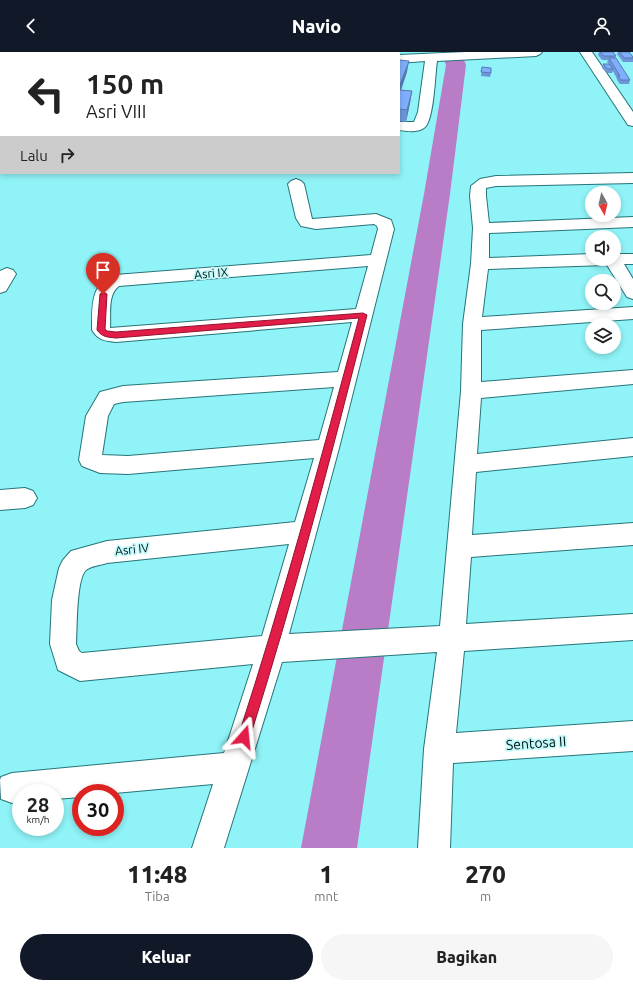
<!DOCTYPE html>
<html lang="id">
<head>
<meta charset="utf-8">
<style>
	:root { --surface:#fff; --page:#f6f6f6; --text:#222; --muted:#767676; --accent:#111827 }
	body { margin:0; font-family:Ubuntu,sans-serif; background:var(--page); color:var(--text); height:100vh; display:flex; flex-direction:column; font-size:15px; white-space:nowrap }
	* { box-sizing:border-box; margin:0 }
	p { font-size:13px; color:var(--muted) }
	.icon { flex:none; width:22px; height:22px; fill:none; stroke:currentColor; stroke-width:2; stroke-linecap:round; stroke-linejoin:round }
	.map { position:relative; height:796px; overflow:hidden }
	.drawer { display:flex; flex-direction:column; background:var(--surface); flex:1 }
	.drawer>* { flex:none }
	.guide { position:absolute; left:0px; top:0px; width:400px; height:122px; box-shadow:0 2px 6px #0003; background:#fff; color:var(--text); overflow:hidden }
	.needle { width:26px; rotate:172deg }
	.tools { position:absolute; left:585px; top:134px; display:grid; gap:8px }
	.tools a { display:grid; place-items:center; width:36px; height:36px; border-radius:50%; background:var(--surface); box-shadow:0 2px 6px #0003; font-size:20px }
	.speed { position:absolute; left:12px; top:732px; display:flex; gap:8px; font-size:20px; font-weight:700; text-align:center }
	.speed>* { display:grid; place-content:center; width:52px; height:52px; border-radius:50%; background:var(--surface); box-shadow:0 2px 6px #0003; line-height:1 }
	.speed small { font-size:10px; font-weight:400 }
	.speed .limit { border:6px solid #d22; background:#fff; color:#111 }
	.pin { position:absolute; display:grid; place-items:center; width:34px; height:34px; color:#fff; margin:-41px -17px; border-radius:50% 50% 50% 0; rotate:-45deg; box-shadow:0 0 4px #0007 }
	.pin .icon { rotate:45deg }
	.me { position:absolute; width:44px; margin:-22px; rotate:18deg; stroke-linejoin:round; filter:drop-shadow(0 0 3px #0008) }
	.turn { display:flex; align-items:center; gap:14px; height:84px; padding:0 20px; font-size:18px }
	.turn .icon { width:52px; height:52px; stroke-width:2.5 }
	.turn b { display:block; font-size:28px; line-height:34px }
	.then { display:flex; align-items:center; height:38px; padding:0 20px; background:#0003; gap:8px; font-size:15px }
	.eta { display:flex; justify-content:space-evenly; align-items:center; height:68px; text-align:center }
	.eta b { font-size:24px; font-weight:800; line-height:28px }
	.button { display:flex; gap:8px; margin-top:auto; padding:8px 20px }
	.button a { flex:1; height:46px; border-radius:24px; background:var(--accent); color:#fff; font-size:16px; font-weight:800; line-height:46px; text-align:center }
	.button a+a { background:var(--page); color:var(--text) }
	header { display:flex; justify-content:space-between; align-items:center; height:52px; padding:0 20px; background:var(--accent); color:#fff; font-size:18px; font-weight:800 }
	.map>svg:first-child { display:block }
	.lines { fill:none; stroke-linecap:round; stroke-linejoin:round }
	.river { fill:#b87dc6; fill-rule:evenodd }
	.minor-casing { stroke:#267579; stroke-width:2 }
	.minor { fill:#fff; fill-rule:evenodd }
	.wall { fill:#6d96d9 }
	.shaded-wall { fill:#597ab0 }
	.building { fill:#7faffc; stroke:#597ab0 }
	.route { fill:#e11d48; stroke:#92132f }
	.labels { text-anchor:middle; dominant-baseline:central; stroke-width:3.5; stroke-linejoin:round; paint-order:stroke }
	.street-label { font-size:12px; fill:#011415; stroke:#c1f9fb }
	.near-street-label { font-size:14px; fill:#011415; stroke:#c1f9fb }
</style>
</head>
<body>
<header><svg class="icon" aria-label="back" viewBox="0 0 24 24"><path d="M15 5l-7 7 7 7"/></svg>Navio<svg class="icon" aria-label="person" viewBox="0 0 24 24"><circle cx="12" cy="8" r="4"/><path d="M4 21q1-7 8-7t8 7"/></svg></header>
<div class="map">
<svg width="633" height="796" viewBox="0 0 633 796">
	<rect width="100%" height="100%" fill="#8ff3f7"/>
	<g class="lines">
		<!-- river -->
		<path class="river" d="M441,0H461L466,13L450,142L357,796H301L424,142L446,13Z"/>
		<!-- minor casing -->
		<g class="minor-casing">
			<path id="minor" d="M0,0H6V1H1L0,6Z
				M44,0H88L43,1Z
				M116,0H128V1H116Z
				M228,0H240V1H228Z
				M325,0H337V1H325Z
				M466,0H542L540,2L536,4L437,9C435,21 434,70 424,76C417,81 407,79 399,78V70H414L418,60L425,9L399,11V3Z
				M580,0H592L633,60V74L628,73Z
				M1,23V31L0,32V24Z
				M633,121V131L496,134L486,136V144L489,171L633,165V175L489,181V206L592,202V207H614V202H633V212H624L633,227V247L627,245L607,213L488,217L482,265L633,255V267L481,278V330L633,318V332L481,346L477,402L633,386V404L476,420L472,483L633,471V493L471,505L466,572L633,562V588L464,599L456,681L633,669V699L453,711L450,796H418L424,697L437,600L282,610L224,796H192L213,732L115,741H81V745L55,747V741H21V750L12,751L1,747L0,728L1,725L12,721L224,701L253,612L80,629L58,618L50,592L52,548L59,516L63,508L71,499L107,489L295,470L314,406L128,422L100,421L82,414L79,408L86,364L100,340L123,334L338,320L352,270L116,290C105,289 98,288 92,278C92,257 90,230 115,223L371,203L378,177L377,174L374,172L316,177L301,174L296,166L288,132L291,129L296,127L301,129L304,132L312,167L376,162L391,168L394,177L339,396L289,582L440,574L461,339L463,272L471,212L473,176L470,144L471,134L480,127L496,124ZM368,214L356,257L110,276C111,263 107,243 119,234ZM334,335L319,388L128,404L102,403L108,364L114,352L123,350ZM289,492L262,584L82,601L79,599L76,592C77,577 76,527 86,518C91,514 101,513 107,511Z
				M7,216L13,218L16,222L6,239L0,241V219Z
				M25,436L33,439L37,446L33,453L25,456L0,458V438Z"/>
		</g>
		<!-- minor -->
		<use href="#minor" class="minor"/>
	</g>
	<!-- wall -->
	<path class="wall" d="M368,0H384L383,1H368Z
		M599,0H613L616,4L615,6L630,28L629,32H620L617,28V27L613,19L612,21H607L602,16L603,12H609L607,10L608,8H602L598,3Z
		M618,0H629L633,5V10H623L617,2Z
		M399,8L407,20L401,38L412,39L410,51L406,70L399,69Z
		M482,15L491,21L490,25L481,24Z"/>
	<!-- shaded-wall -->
	<path class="shaded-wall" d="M409,9L407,20L399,43V35Z
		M412,39L410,51L406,70L407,58Z"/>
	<!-- building -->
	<path class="building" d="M137,0H153V1H137Z
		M600,0H613L616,4H604Z
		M619,0H629L633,5V6H625Z
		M609,6H616L630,28H621L618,24H620Z
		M399,8L409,9L399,35Z
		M603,12H609L613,17H608Z
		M482,15L491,16V21L481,20Z
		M399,38L412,39L407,58L399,57Z"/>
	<!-- route -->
	<path class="route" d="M103,240L107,242L105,277L107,279L116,280L363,261L367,263C331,405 294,546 250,685L248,690L244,691L239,690L238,685C283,547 321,407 359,266L116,286C107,285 102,285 97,278L100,242Z"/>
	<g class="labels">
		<!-- street labels -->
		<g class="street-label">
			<text transform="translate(211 221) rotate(-5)">Asri IX</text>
			<text transform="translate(132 497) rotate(-6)">Asri IV</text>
		</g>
		<!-- near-street labels -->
		<g class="near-street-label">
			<text transform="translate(536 691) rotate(-4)">Sentosa II</text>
		</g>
	</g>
</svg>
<div class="tools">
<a><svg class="needle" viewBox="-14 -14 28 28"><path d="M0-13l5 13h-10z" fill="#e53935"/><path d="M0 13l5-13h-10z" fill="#767676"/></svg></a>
<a><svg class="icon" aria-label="sound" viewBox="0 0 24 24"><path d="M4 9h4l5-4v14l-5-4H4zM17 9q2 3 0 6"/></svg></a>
<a><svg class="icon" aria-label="search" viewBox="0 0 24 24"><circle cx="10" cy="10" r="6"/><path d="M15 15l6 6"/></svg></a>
<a><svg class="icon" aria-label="layers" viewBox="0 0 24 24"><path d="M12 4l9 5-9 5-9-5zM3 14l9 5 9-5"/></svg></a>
</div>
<div class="speed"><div>28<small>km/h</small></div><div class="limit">30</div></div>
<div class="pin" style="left:103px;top:242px;background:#d93025"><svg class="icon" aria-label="arrive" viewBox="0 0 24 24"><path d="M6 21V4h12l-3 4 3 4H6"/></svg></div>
<svg class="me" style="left:244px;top:685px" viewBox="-20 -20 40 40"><path d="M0-17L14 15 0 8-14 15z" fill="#e11d48" stroke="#fff" stroke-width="4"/></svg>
<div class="guide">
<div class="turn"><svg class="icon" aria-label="left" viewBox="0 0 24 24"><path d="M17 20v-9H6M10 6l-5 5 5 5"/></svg><div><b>150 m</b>Asri VIII</div></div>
<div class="then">Lalu<svg class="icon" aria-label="right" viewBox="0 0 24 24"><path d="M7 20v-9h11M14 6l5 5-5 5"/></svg></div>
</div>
</div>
<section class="drawer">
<div class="eta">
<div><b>11:48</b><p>Tiba</p></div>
<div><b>1</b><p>mnt</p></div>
<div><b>270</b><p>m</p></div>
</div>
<div class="button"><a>Keluar</a><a>Bagikan</a></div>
</section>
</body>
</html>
